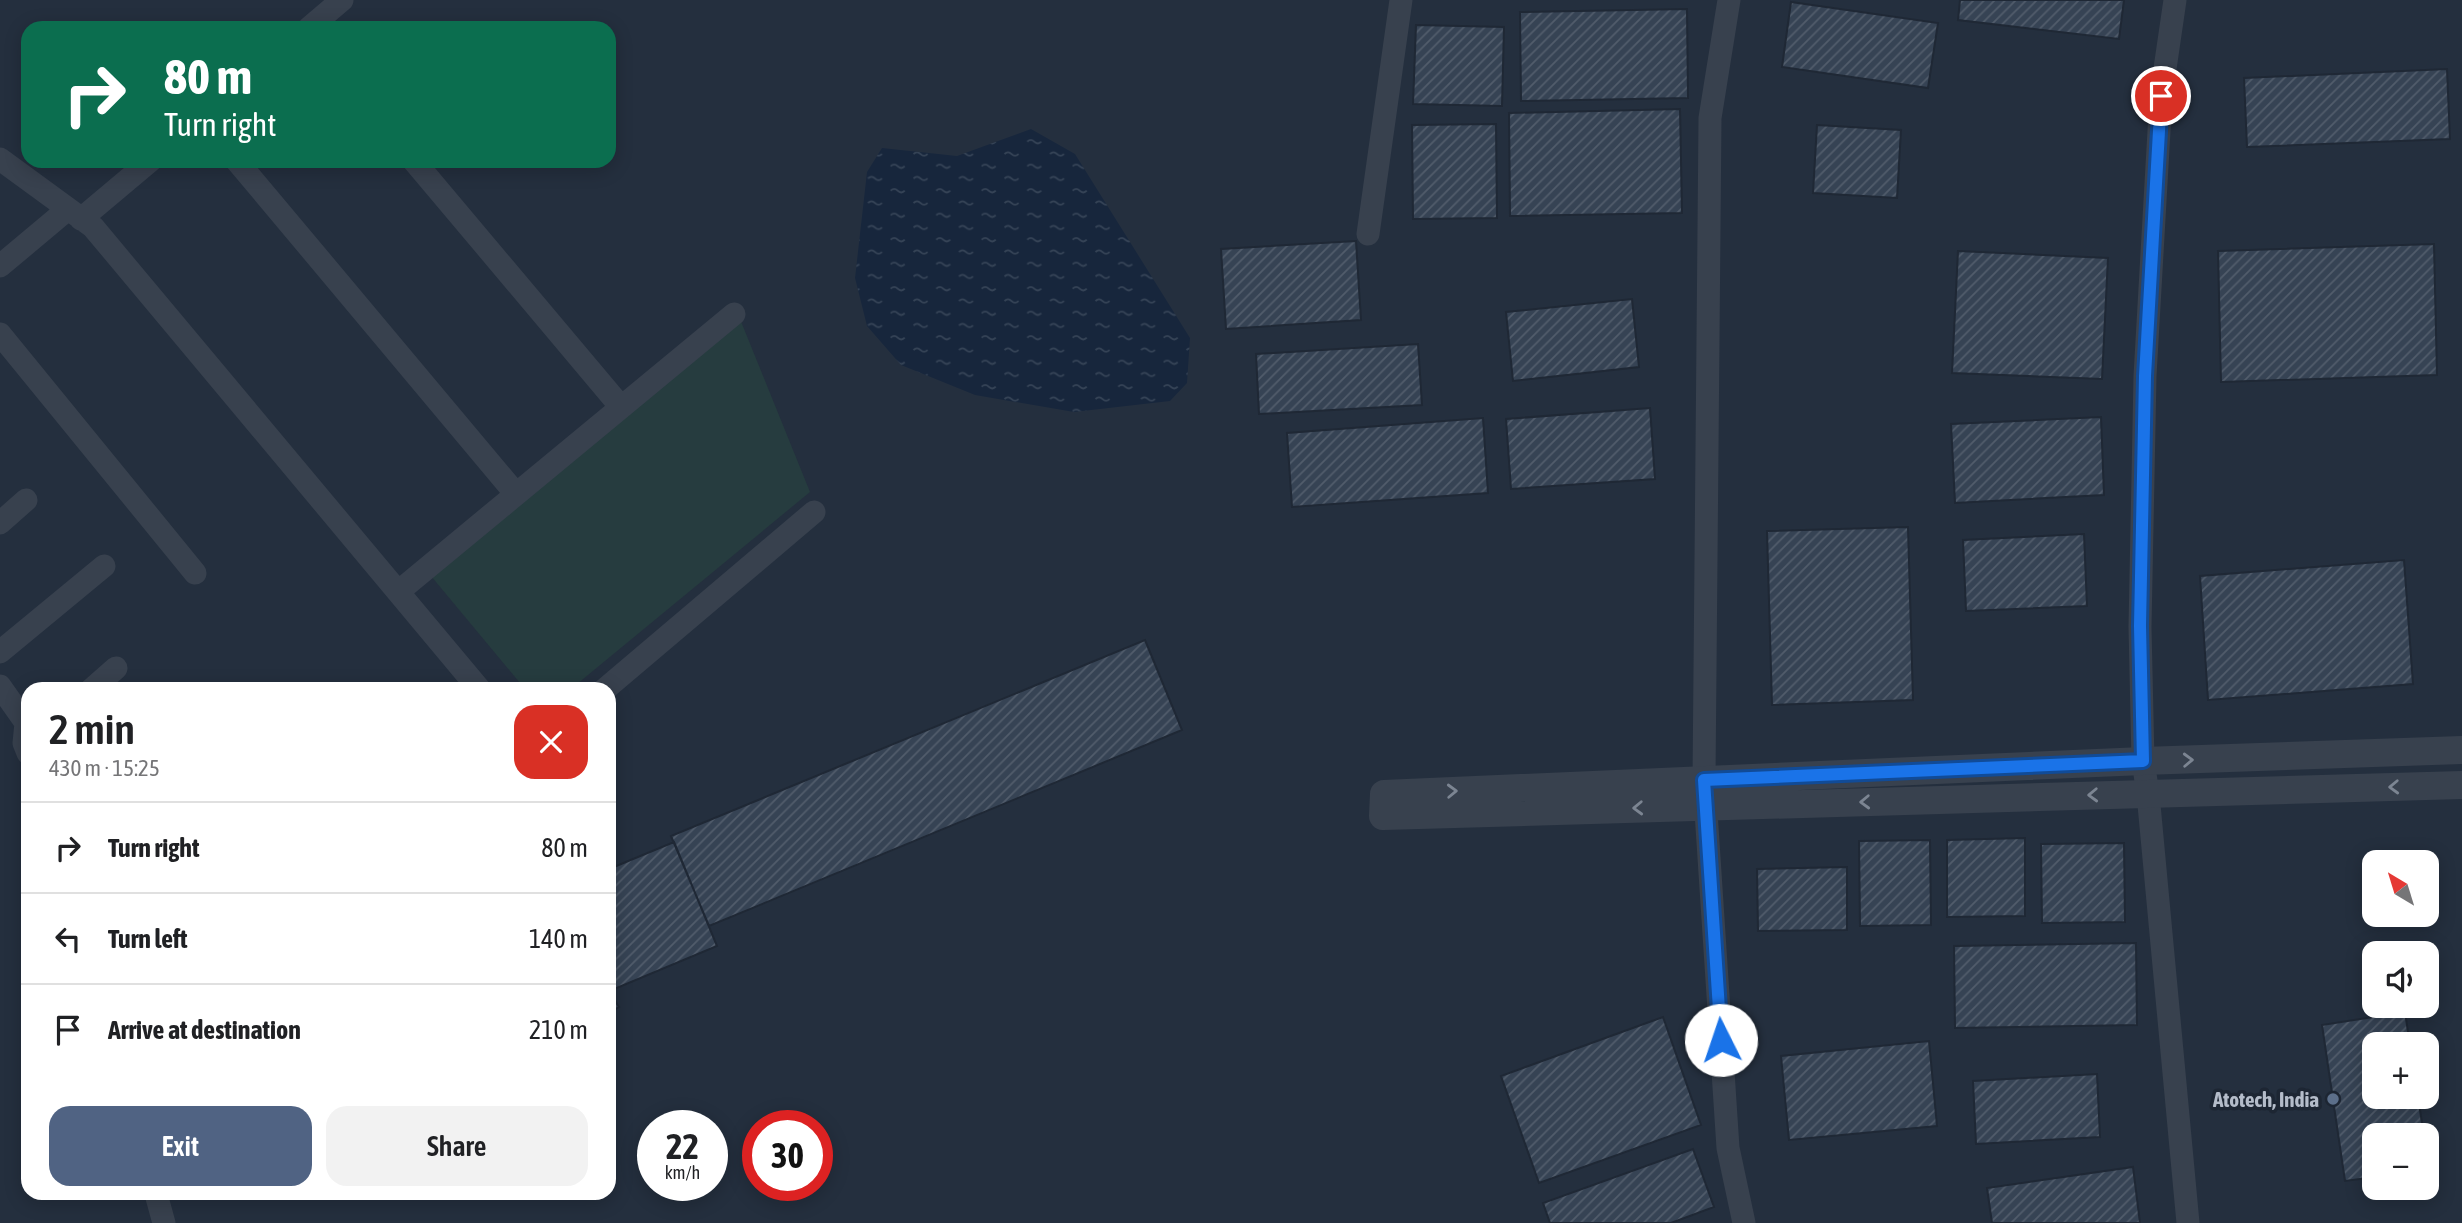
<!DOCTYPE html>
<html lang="en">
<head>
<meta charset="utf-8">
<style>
	:root { --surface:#fff; --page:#f2f2f2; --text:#202124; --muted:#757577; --line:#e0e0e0; --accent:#506383 }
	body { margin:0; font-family:"Asap Condensed",sans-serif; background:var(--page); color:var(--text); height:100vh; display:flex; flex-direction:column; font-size:26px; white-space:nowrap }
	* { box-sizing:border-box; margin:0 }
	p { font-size:23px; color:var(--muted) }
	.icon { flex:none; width:38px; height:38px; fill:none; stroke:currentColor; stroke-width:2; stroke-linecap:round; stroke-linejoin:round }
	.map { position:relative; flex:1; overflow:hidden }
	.drawer { position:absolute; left:21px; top:682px; width:595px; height:518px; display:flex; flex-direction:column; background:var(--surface); border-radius:21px; box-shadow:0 4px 18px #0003 }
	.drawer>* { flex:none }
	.guide { position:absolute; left:21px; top:21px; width:595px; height:147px; border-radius:21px; box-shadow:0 4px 18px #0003; background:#0b6e4f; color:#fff; overflow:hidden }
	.needle { width:46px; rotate:322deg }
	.buttons { position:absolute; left:2362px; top:850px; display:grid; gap:14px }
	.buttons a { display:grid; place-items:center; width:77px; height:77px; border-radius:14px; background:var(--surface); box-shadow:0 4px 18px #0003; font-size:35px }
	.speed { position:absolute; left:637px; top:1110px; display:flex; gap:14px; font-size:35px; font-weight:700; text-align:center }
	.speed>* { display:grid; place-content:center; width:91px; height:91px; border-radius:50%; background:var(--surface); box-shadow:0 4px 18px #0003; line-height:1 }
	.speed small { font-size:18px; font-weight:400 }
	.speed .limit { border:10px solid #d22; background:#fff; color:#111 }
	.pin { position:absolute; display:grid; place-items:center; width:60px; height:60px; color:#fff; margin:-30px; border:4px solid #fff; border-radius:50%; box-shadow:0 2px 7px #0007 }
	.me { position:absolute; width:77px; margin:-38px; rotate:356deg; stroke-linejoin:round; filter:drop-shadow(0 0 5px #0008) }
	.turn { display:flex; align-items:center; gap:24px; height:147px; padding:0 28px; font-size:32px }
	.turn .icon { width:91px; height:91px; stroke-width:2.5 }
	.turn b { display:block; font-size:49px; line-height:60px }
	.round { display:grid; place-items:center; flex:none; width:74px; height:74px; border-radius:21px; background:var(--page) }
	.summary { display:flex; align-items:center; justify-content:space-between; height:119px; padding:0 28px }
	h1 { font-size:42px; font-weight:600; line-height:52px }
	.action { display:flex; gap:14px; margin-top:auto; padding:14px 28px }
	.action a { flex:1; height:80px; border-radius:21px; background:var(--accent); color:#fff; font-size:28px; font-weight:600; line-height:80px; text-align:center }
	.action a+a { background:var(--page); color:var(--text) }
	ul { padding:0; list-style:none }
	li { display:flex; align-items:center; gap:21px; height:91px; padding:0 28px; border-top:2px solid var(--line) }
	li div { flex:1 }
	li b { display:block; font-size:26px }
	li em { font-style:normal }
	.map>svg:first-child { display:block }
	.garden { fill:#263c3f }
	.water { fill:url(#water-ripples) }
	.building { fill:url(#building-hatch); stroke:#1f2835; stroke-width:2 }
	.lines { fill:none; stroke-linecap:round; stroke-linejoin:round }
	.minor { stroke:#38414e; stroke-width:23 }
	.tertiary { stroke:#38414e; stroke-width:28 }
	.oneway { stroke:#7c8592 }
	.route-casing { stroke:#114b97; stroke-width:18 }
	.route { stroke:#1a73e8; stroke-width:12 }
	.service-dot { fill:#5c6f8a; stroke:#1d2633; stroke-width:2.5 }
	.labels { text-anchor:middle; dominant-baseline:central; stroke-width:7; stroke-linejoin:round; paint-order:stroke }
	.poi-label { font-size:21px; font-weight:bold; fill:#b4bcc9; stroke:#1d2633; text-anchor:end }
</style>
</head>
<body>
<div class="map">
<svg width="2462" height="1223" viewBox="0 0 2462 1223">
	<defs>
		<pattern id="water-ripples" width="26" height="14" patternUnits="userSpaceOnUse" patternTransform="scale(1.75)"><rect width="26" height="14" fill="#17263c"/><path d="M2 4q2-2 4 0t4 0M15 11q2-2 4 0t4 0" fill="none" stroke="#364457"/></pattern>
		<pattern id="building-hatch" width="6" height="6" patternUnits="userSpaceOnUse" patternTransform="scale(1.75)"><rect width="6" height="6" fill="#364354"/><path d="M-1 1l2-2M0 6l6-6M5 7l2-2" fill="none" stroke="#515c6b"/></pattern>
	</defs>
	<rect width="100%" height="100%" fill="#242f3e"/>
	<!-- garden -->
	<path class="garden" d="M740,319L810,492L571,689H525L431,576Z"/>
	<!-- water -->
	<path class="water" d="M1031,129L1075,154L1190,338L1187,383L1170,401L1074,412L975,395L901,365L867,326L855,278L867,172L882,148L957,156Z"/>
	<!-- building -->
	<path class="building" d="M1960,0H2124L2119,39L1958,20Z
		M1791,2L1938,23L1928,88L1782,67Z
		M1687,9L1688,98L1521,101L1520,12Z
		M1416,25L1504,27L1502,106L1413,104Z
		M2447,69L2450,139L2247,147L2244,78Z
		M1680,109L1682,213L1510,216L1509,113Z
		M1496,124L1497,218L1413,219L1412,125Z
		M1817,125L1901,130L1897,198L1813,193Z
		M1356,241L1361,320L1226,329L1221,249Z
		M2434,244L2437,375L2221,382L2218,251Z
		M1958,251L2108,258L2102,379L1952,373Z
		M1632,299L1639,367L1513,381L1506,312Z
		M1418,344L1422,405L1259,414L1256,354Z
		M1650,408L1655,479L1511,489L1506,419Z
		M2101,417L2104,495L1955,503L1951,424Z
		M1483,418L1488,493L1292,507L1287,433Z
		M1908,527L1913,700L1772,705L1767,531Z
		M2084,534L2087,606L1966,611L1963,540Z
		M2404,560L2413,684L2208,700L2200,576Z
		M1145,640L1182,730L709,926L671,836Z
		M2025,838V916L1947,917V840Z
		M1930,840L1931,925L1860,926L1859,841Z
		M674,842L717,946L612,990L609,983V869Z
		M2124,843L2125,922L2042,923L2041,844Z
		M1847,867V930L1758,931L1757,869Z
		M2136,943L2137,1025L1955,1028L1954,946Z
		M609,991L619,1007L609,1013Z
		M2405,1012L2410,1045H2375V1097H2418L2424,1136H2375V1177L2345,1181L2322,1025Z
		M1663,1017L1701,1125L1539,1183L1501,1076Z
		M1929,1041L1937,1126L1789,1140L1781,1056Z
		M2097,1074L2100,1137L1976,1144L1973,1081Z
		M1693,1149L1714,1207L1671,1223H1550L1543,1203Z
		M2133,1167L2140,1223H1992L1987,1188Z"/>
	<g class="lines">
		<!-- minor -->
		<path class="minor" d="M1729,0L1710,118L1704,781L1728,1148L1744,1223
			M2175,0L2161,96L2145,376L2140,627L2143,761L2148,794L2188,1223
			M309,28L342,0
			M0,159L93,227L480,690
			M237,161L516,494
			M414,161L621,407
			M81,219L150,161
			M1368,234L1401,0
			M0,266L68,209
			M0,334L195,573
			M0,523L26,500
			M398,592L734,314
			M0,652L104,566
			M0,686L26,723L24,743L28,753
			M91,690L116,668
			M604,690L814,512
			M156,1194L164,1223"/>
		<!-- tertiary -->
		<path class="tertiary" d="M2462,750L2143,761L1384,794L1383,816L2462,785"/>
	</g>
	<!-- one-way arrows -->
	<defs><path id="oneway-chevron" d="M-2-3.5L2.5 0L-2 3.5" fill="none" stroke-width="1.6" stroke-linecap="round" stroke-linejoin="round" transform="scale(1.75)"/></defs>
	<g class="oneway">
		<use href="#oneway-chevron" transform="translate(2188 760) rotate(-2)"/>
		<use href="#oneway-chevron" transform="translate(2394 787) rotate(178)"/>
		<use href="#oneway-chevron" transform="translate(1452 791) rotate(-2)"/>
		<use href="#oneway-chevron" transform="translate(2093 795) rotate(178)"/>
		<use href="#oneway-chevron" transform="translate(1865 802) rotate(178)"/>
		<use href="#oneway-chevron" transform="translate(1638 808) rotate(178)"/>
	</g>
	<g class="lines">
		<!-- route casing -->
		<g class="route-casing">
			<path id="route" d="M1721,1040L1704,780L2143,761L2140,626L2145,376L2161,96"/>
		</g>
		<!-- route -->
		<use href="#route" class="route"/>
	</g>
	<!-- markers -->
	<circle class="service-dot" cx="2333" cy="1099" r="7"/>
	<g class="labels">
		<!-- poi labels -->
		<g class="poi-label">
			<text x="2319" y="1099">Atotech, India</text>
		</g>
	</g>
</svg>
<div class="buttons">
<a><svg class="needle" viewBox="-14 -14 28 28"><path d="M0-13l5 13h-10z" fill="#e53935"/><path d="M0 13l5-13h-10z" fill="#757577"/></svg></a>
<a><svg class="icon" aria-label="sound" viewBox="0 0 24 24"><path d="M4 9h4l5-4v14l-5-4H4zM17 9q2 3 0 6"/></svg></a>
<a>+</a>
<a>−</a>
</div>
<div class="speed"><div>22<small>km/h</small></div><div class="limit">30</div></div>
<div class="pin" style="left:2161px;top:96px;background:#d93025"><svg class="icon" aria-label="arrive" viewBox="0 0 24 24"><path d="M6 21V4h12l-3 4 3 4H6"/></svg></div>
<svg class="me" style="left:1721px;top:1040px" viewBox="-20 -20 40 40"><circle r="19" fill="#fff"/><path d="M0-13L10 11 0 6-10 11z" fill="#1a73e8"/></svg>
<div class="guide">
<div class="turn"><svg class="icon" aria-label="right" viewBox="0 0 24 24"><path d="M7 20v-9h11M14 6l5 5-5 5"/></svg><div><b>80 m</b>Turn right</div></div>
</div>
<section class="drawer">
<div class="summary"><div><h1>2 min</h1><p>430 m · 15:25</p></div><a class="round" style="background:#d93025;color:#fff"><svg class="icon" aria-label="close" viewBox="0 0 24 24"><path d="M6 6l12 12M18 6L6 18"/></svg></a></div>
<ul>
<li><svg class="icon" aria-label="right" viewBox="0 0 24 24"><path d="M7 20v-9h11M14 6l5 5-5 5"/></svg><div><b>Turn right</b></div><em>80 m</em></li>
<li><svg class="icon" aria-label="left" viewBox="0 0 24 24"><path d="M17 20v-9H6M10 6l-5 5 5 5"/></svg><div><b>Turn left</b></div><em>140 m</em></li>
<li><svg class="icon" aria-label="arrive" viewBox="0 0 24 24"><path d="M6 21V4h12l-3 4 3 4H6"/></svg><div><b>Arrive at destination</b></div><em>210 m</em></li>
</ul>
<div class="action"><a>Exit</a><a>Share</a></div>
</section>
</div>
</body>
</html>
